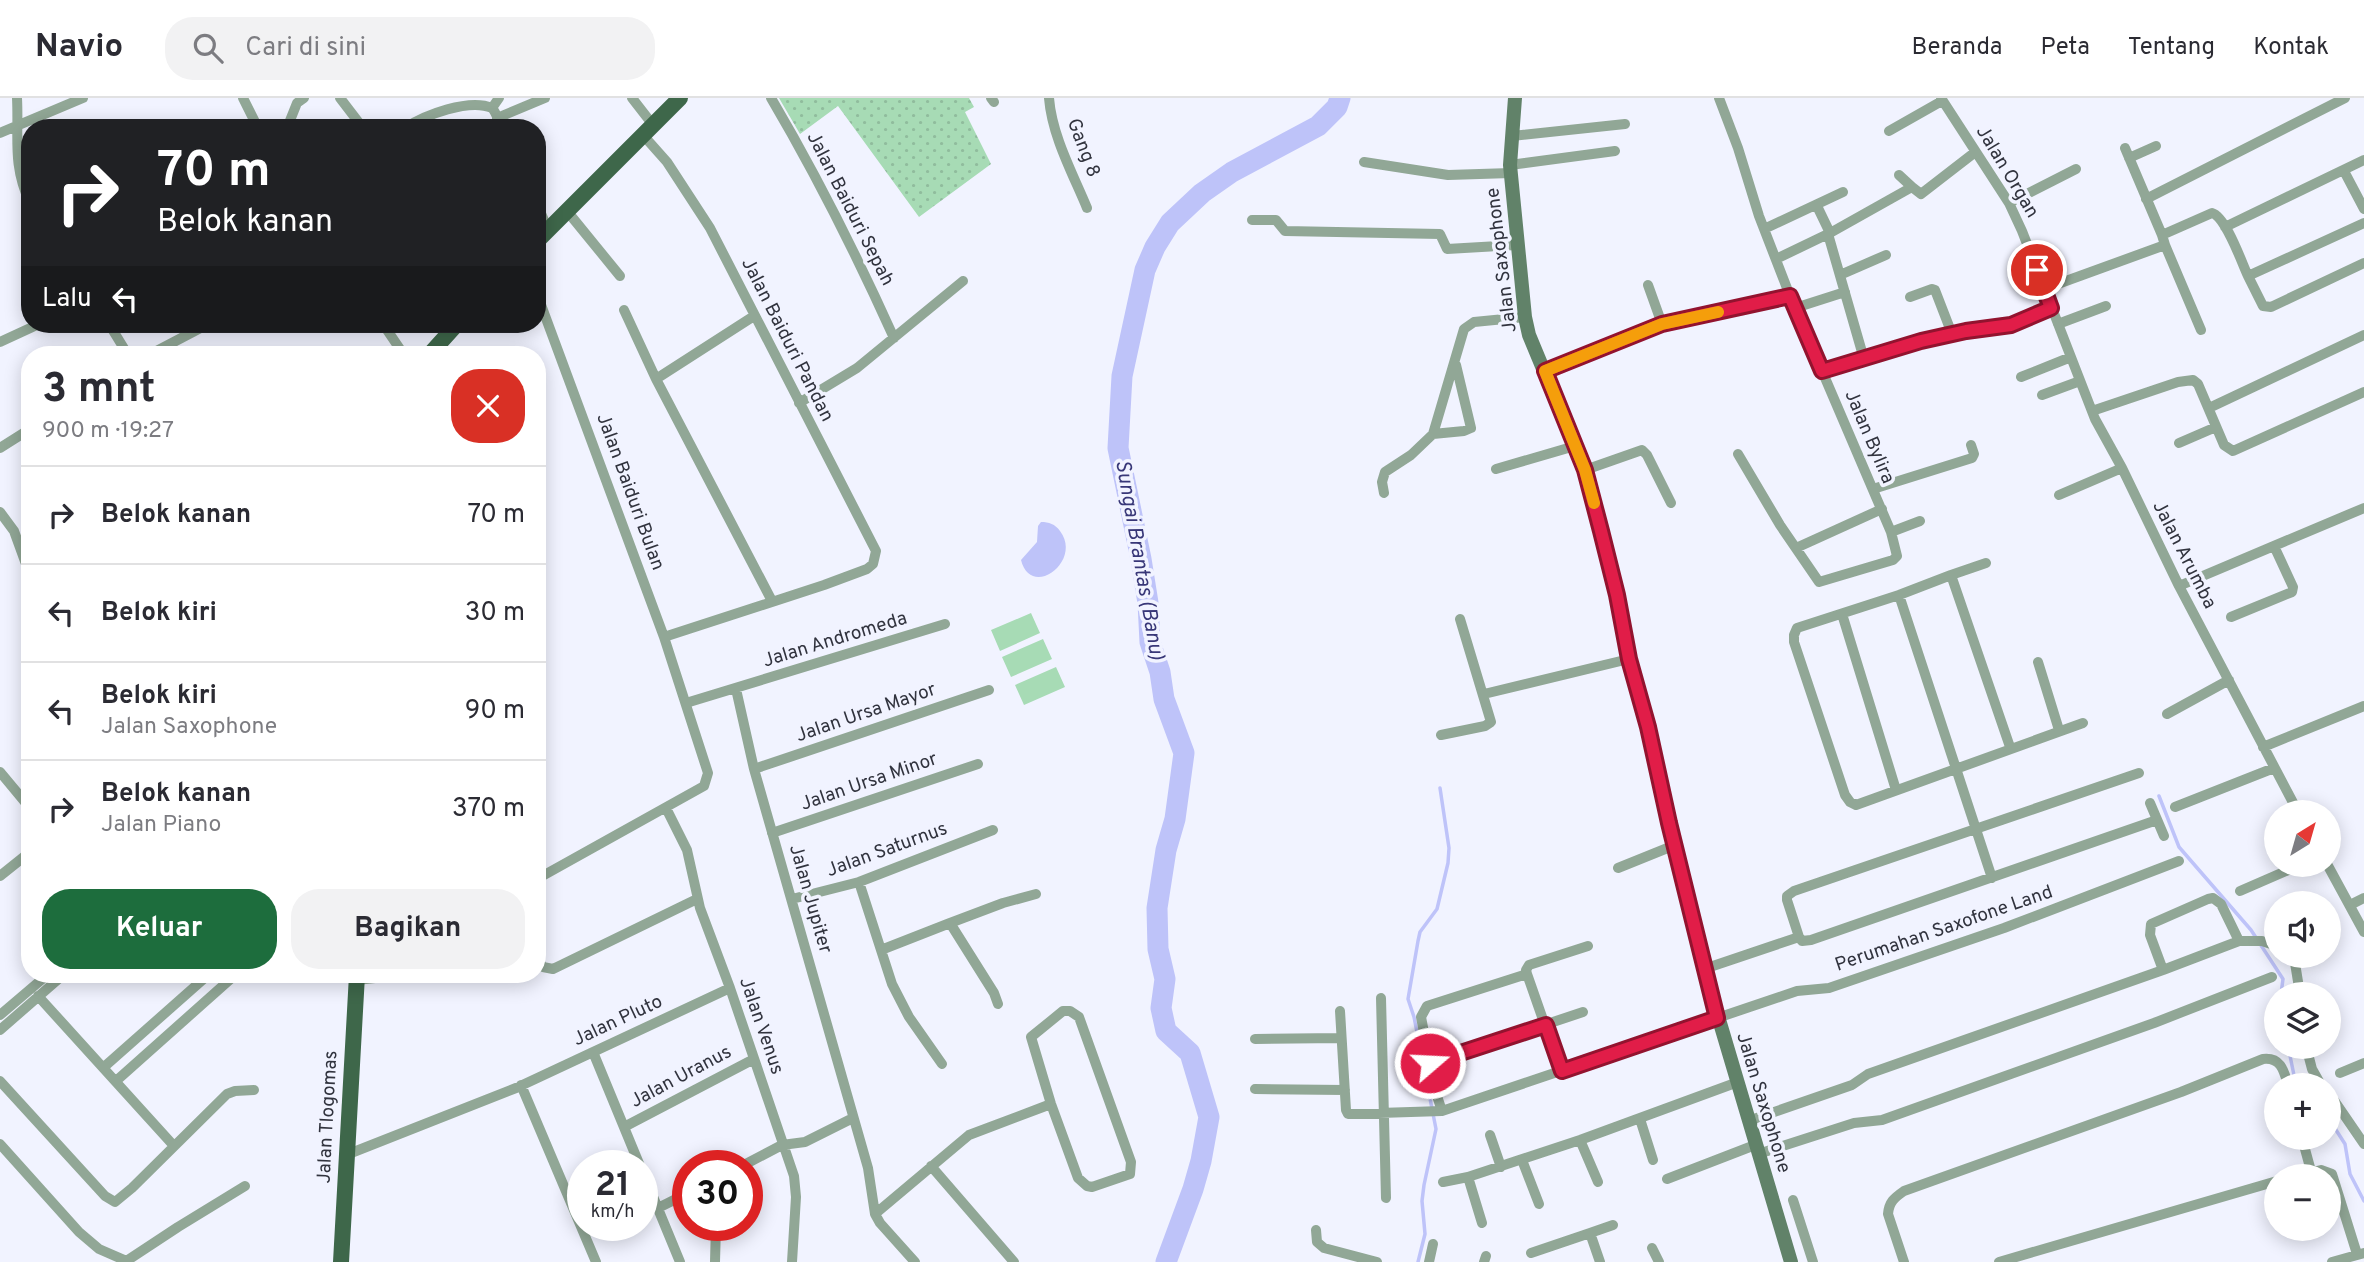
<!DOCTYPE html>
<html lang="id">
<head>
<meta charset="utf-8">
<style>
	:root { --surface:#fff; --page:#f2f2f3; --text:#2b2b33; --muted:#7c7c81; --line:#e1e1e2; --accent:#1d6d3d }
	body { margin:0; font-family:Overpass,sans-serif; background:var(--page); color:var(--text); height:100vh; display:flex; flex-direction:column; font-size:26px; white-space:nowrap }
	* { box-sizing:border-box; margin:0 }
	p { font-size:23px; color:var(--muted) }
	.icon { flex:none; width:38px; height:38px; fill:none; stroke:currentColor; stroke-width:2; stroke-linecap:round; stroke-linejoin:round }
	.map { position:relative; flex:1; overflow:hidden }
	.details { position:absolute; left:21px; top:248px; width:525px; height:637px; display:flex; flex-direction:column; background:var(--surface); border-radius:28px; box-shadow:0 4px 18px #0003 }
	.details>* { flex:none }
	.guide { position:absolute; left:21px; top:21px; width:525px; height:214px; border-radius:28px; box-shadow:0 4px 18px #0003; background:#202124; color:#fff; overflow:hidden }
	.needle { width:46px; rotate:37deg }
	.fabs { position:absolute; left:2264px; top:702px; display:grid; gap:14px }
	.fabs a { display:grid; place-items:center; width:77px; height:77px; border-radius:50%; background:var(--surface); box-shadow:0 4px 18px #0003; font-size:35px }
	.speed { position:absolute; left:567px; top:1052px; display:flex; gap:14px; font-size:35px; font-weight:700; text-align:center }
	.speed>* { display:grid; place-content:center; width:91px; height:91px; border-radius:50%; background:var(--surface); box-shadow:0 4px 18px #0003; line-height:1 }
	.speed small { font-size:18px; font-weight:400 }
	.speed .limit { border:10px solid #d22; background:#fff; color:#111 }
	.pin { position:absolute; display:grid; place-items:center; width:60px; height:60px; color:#fff; margin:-30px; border:4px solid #fff; border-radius:50%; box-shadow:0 2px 7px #0007 }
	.me { position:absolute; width:77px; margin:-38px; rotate:71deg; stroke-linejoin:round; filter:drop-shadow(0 0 5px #0008) }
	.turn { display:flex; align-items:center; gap:24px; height:147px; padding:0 21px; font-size:32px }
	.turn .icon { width:91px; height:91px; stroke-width:2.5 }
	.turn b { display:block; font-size:49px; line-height:60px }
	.then { display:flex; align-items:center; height:66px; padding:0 21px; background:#0003; gap:14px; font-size:26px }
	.round { display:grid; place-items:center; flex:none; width:74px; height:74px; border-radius:28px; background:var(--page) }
	.overview { display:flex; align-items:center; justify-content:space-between; height:119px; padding:0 21px }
	h1 { font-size:42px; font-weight:700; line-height:52px }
	.action { display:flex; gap:14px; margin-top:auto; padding:14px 21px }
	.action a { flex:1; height:80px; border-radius:28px; background:var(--accent); color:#fff; font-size:28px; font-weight:700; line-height:80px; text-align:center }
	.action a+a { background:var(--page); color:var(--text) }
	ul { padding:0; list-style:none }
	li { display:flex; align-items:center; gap:21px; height:98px; padding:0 21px; border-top:2px solid var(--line) }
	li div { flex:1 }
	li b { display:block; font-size:26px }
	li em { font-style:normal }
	header { display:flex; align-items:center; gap:42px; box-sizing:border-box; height:98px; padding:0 35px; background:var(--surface); border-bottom:2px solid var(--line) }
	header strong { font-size:33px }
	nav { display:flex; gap:38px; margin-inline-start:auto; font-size:24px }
	.search { width:490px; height:63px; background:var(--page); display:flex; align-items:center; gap:18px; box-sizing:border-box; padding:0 24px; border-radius:28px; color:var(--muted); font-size:26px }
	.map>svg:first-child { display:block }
	.grass { fill:url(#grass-dots) }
	.pitch { fill:#a7dbb5 }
	.water { fill:#bec3f9 }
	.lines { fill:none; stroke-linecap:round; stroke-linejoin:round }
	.stream { stroke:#bec3f9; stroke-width:3.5 }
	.river { stroke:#bec3f9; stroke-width:21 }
	.street { stroke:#91a796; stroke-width:10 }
	.secondary { stroke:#618269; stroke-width:14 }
	.primary { stroke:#3e674a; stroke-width:16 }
	.route-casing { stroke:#92132f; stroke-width:18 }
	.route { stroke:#e11d48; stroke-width:12 }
	.slow { stroke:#f59e0b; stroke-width:12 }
	.labels { text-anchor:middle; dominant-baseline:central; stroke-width:7; stroke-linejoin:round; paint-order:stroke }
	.street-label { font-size:19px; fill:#31333e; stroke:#f1f3ff }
	.water-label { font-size:21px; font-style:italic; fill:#383778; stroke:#f1f3ff }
</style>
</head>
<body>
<header>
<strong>Navio</strong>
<div class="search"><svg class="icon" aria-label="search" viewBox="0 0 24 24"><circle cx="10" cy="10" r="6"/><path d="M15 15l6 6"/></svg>Cari di sini</div>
<nav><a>Beranda</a><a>Peta</a><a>Tentang</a><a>Kontak</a></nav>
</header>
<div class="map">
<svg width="2364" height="1164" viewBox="0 0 2364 1164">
	<defs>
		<pattern id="grass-dots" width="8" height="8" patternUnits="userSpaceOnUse" patternTransform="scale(1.75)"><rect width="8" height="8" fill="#a7dbb5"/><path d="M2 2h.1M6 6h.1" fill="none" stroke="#90bc9d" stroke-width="1.8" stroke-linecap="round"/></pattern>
	</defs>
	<rect width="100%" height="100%" fill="#f1f3ff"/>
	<!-- grass -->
	<path class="grass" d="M779,0H969L974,9L965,14L991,66L919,119L838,8L800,36Z"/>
	<!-- pitch -->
	<path class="pitch" d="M1031,515L1040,535L1000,553L991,532Z
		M1043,541L1052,561L1011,579L1002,559Z
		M1056,569L1065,589L1024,607L1015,587Z"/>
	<!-- water -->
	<path class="water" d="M1041,424C1049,424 1055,426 1060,433C1083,463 1031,502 1021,462L1037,444L1038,428Z"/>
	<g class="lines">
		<!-- stream -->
		<path class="stream" d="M2159,698L2179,749L2251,832L2283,881L2281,896
			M2288,948L2296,987
			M2329,1021L2345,1046L2350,1076L2364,1103
			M1418,1164L1425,1136L1422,1103L1424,1087L1436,1031L1414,919L1408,901L1418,843L1420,834L1437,811L1448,765L1449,750L1440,690"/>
		<!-- river -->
		<path class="river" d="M1166,1164L1193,1091L1201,1063L1209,1019L1190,955L1166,933L1161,910L1165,881L1158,851L1157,810L1166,752L1175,721L1184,655L1164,601L1160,574L1150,544L1148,505L1141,461L1118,350L1122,278L1145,172L1155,149L1170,125L1202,95L1232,74L1318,28L1337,9L1340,0"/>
		<!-- street -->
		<path class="street" d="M17,0C19,39 12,67 30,105
			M243,0L258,30
			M340,0L363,30
			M632,0L653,27
			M771,0C817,78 857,158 894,240
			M991,0L994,4
			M1049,0C1052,38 1073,76 1087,110
			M1719,0L1738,50L1759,118L1790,198L1891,434L1897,458L1893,462L1819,484L1780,427L1738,356
			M1941,0L2009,105L2022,133L2095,321L2122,370L2179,488L2298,714
			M492,10L499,0
			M497,20L545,0
			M173,30L178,27
			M287,30L297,5L304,0
			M405,30C425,17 469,0 492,10C496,14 499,24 502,30
			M1889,33L1942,3
			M0,35L83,0
			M643,37L667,64L710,130L876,453L873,466L867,471L824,487L664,539
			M1512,38L1625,26
			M2125,50L2162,137
			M2129,60L2156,48
			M1364,64L1448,77L1511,75
			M1510,67L1615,53
			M2344,73L2364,111
			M1899,77L1912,89
			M2146,101L2345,0
			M2009,105L2076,71
			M537,106L548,132
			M1817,108L1830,135L1828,136L1864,261
			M567,113L620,178
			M1252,122H1276L1285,133L1440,136L1447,151L1516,147
			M2225,129L2364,62
			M1764,131L1843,94
			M1830,135L1912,89L1921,96L1974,55
			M2165,147L2201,232
			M1776,161L1828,136
			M1840,177L1886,157
			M2248,178L2263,208L2271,209L2364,165
			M1648,187L1662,226
			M2044,191L2165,147L2162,137L2212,115C2226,119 2241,163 2248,178L2364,125
			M537,196L664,539L708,675L704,688L537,781
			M1910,199L1932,191L1935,192L1952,236
			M1795,210L1845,194
			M624,212L656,281L772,503
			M109,226L128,257
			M383,226L404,257
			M2058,226L2106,208
			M0,244L39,226
			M149,257L208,226
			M1545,273L1662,226L1790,198
			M1822,273L1921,243L1966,233L2011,227L2051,210
			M2021,279L2071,259
			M656,281L754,218
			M2042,297L2080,283
			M799,305L857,270L963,183
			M2209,310L2364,237
			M2092,313L2178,284L2193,282L2198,286L2224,347L2233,353L2364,294
			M1433,336L1464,333L1471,330L1456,267
			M2179,345L2216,329
			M0,350L30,331
			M1496,371L1575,348
			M1585,372L1642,352L1647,357L1671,405
			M1873,391L1972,360L1974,356L1971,347
			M1384,395L1382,384L1385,374L1411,357L1433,336L1464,231L1474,224L1525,219
			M2059,397L2122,370
			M0,414L14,433L30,477
			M1891,434L1920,423
			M1796,450L1882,411
			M1951,477L1986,465
			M2179,488L2364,410
			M1899,497L1992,780
			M1842,516L1896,692
			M2231,519L2292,494L2293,489L2274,448
			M2038,564L2059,632
			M736,591L754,671L868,1070L875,1116L880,1125L915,1164
			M1484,596L1629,561
			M686,605L945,526
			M2167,616L2229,582
			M1441,637L1485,628L1491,624L1460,521
			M2010,649L1951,477L1899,497L1797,530L1794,537V544L1845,697L1850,704L1856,707L2083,625
			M2263,649L2364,608
			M754,671L989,592
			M0,674L30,710
			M2150,705L2164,738
			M2175,709L2274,670
			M666,710L687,752L700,810L730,890L794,1078L796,1099L792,1164
			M772,735L978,666
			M2327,766L2364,834
			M1618,770L1675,747
			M0,778L30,754
			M859,784L892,886L909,919L942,966
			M2240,793L2302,766
			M792,801L859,784L993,732
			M2350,807L2364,800
			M950,825L1003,805L1036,796
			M1799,839L1787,802V798L1794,793L2139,675
			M881,852L950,825L994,895L998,906
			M2289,858L2295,865L2300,896
			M537,861L543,869L553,871L697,801
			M1704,871L1799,839L1802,843L1811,842L2157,722
			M2163,872L2150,837L2151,826L2208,801L2213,800L2221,806L2239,843
			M1527,876L1561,973
			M356,882L375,880L384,877
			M38,898L174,1048
			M1381,900L1386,1100
			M1063,913H1070L1079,919L1131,1064L1130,1076L1092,1089L1087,1088L1078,1080L1051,1006L1031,939Z
			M1340,913L1346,1012L1348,1016L1442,1013L1797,893L1829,890L2004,830L2179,763
			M0,917L47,877
			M0,932L63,877
			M1255,941L1341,940
			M2306,948L2312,971L2321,987
			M593,954L640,1068
			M1430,965L1583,914
			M104,969L208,877
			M2340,975L2364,965
			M0,983L105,1098L115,1104L132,1090L227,996L235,993L254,992
			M116,983L235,877
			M521,987L596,1164
			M1255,991L1345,992
			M2329,995L2364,1046
			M1442,1013L1435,992L1421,919L1427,908L1527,876L1526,872L1529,867L1588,848
			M1640,1021L1653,1062
			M1748,1023L1852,987L1868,976L2163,872L2239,843H2262L2277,848
			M624,1029L754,961
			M1490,1037L1501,1069
			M2302,1040L2311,1073
			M1580,1042L1598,1084
			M0,1046L79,1134L99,1151L129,1164
			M1758,1056L1854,1025L1882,1022L2154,925L2272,879
			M346,1057L516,990L730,890
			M1522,1062L1539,1106
			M742,1068L782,1047L805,1044L853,1020
			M931,1068L1014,1164
			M642,1072L680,1164
			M2295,1078L2321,1072L2332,1076L2357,1156
			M1667,1081L1755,1047
			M1443,1084L1468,1079
			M1793,1102L1813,1164
			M658,1110L688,1095
			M875,1116L969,1037L1051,1006
			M1482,1125L1468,1079L1580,1042L1738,984
			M1316,1132L1317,1144L1324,1150L1377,1164
			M1590,1135L1613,1127
			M1652,1150L1659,1164
			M1531,1155L1590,1135L1600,1164
			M128,1162L178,1129L245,1088
			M715,1164L716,1127
			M1429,1164L1433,1146
			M1484,1164L1486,1158
			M1904,1164L1888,1116C1889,1104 1894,1100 1904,1093L2181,994L2263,961C2281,959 2284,973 2288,987
			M1999,1164L2277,1083
			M2332,1164L2364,1155"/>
		<!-- secondary -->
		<path class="secondary" d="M1515,0L1510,67L1525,219L1529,237L1585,372L1617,497L1629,561L1648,629L1704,871L1791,1164"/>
		<!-- primary -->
		<path class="primary" d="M537,143L680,0
			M429,257L457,226
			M341,1164L357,877"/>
	</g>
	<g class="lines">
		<!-- route casing -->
		<g class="route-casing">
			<path id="route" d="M1430,965L1546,927L1562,973L1717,920L1669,725L1648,629L1629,561L1617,497L1601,433L1585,372L1545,273L1662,226L1790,198L1822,273L1921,243L1966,233L2011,227L2051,210L2037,172"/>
		</g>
		<!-- route -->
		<use href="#route" class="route"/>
		<!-- slow -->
		<path class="slow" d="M1594,405L1585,372L1545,273L1662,226L1718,214"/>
	</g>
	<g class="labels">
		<!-- street labels -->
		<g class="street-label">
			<text transform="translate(1083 50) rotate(69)">Gang 8</text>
			<text transform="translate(2007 74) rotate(59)">Jalan Organ</text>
			<text transform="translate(850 111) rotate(63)">Jalan Baiduri Sepah</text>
			<text transform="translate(1502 162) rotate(-97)">Jalan Saxophone</text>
			<text transform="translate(787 242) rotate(63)">Jalan Baiduri Pandan</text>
			<text transform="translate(1869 339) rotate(67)">Jalan Bylira</text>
			<text transform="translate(630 394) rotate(70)">Jalan Baiduri Bulan</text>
			<text transform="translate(2184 457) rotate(63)">Jalan Arumba</text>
			<text transform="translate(835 542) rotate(-17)">Jalan Andromeda</text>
			<text transform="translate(866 615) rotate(-19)">Jalan Ursa Mayor</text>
			<text transform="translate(869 684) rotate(-19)">Jalan Ursa Minor</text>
			<text transform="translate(887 752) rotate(-20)">Jalan Saturnus</text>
			<text transform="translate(810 801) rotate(74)">Jalan Jupiter</text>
			<text transform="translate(1944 831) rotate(-19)">Perumahan Saxofone Land</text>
			<text transform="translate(618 923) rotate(-25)">Jalan Pluto</text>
			<text transform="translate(761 928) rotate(71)">Jalan Venus</text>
			<text transform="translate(681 979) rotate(-28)">Jalan Uranus</text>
			<text transform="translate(1763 1005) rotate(73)">Jalan Saxophone</text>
			<text transform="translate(328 1019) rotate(-87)">Jalan Tlogomas</text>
		</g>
		<!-- water labels -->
		<g class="water-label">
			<text transform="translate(1139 462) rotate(80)">Sungai Brantas (Banu)</text>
		</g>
	</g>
</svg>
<div class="fabs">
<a><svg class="needle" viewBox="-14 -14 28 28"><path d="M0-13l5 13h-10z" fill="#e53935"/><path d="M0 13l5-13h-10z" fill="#7c7c81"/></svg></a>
<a><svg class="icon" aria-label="sound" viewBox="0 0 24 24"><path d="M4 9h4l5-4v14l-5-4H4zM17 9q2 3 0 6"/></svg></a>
<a><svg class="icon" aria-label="layers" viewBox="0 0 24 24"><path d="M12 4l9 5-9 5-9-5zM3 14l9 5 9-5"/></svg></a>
<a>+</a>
<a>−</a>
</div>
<div class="speed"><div>21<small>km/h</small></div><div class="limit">30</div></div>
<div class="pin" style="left:2037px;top:172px;background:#d93025"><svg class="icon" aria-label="arrive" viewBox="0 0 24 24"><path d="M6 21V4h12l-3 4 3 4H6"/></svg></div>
<svg class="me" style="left:1430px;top:965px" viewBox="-20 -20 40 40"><circle r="17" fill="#e11d48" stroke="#fff" stroke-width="3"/><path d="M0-11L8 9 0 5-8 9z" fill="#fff"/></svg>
<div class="guide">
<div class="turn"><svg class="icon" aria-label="right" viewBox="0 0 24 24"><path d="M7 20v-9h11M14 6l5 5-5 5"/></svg><div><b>70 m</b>Belok kanan</div></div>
<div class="then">Lalu<svg class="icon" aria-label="left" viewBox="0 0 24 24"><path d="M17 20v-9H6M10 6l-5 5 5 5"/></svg></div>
</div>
<section class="details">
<div class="overview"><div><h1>3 mnt</h1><p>900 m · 19:27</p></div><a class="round" style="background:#d93025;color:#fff"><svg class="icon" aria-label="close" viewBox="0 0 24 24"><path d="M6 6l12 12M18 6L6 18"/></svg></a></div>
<ul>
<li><svg class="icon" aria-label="right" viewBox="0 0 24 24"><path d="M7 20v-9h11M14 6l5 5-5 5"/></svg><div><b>Belok kanan</b></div><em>70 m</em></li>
<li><svg class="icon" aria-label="left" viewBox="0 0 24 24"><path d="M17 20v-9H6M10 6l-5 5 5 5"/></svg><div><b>Belok kiri</b></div><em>30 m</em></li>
<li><svg class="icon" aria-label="left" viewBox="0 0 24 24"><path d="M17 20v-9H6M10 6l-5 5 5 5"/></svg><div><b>Belok kiri</b><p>Jalan Saxophone</p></div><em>90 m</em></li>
<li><svg class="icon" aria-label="right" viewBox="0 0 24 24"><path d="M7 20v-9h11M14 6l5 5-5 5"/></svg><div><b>Belok kanan</b><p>Jalan Piano</p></div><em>370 m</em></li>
</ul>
<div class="action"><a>Keluar</a><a>Bagikan</a></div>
</section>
</div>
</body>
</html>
